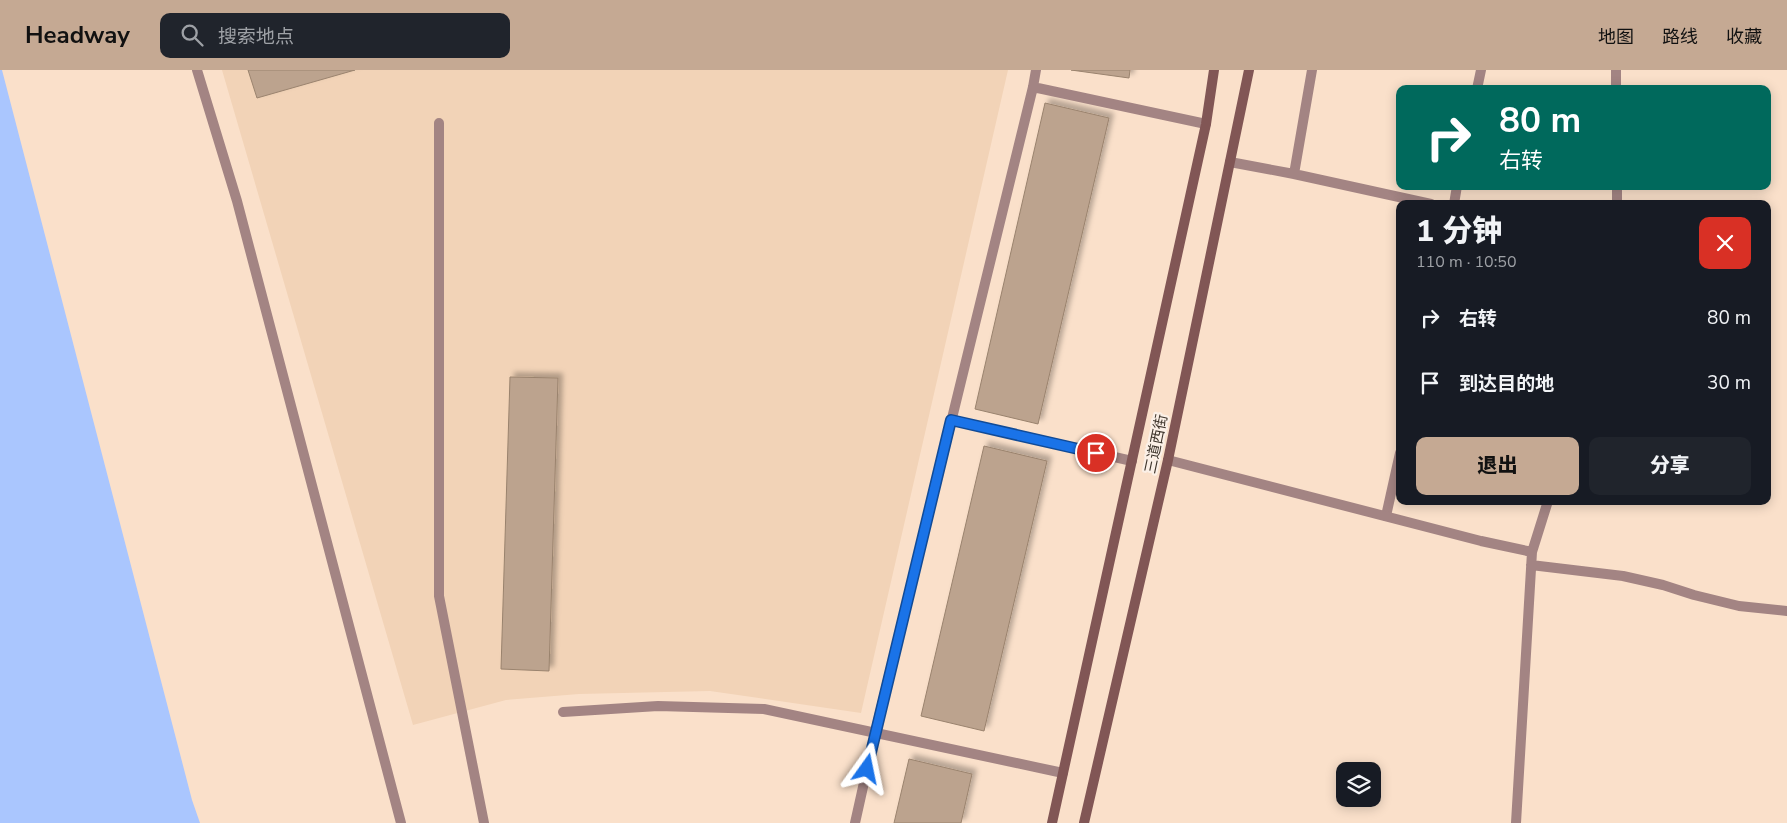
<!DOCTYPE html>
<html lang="zh">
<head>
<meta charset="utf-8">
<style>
	:root { --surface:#171b24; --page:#20242c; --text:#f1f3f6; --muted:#9ea1a6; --accent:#c5a993 }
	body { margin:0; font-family:"Nunito Sans","Noto Sans SC",sans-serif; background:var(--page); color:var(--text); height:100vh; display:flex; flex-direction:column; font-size:19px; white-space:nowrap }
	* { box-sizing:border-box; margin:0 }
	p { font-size:16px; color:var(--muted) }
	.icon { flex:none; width:28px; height:28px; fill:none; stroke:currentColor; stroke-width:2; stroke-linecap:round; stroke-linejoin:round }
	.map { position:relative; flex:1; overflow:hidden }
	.drawer { position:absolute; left:1396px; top:130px; width:375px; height:305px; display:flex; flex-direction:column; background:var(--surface); border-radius:10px; box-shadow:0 2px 12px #0003 }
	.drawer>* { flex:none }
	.banner { position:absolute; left:1396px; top:15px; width:375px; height:105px; border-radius:10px; box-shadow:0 2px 12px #0003; background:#00695c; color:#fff; overflow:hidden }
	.fabs { position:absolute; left:1336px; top:692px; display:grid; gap:10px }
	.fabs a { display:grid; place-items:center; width:45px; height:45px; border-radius:10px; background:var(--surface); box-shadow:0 2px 12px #0003; font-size:25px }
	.pin { position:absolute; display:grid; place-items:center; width:42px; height:42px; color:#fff; margin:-21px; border:2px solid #fff; border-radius:50%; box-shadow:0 1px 5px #0007 }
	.me { position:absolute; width:55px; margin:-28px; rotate:12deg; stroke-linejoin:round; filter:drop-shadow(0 0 4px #0008) }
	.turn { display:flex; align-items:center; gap:18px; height:105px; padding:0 20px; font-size:22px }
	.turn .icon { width:65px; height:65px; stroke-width:2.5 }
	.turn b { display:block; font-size:35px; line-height:42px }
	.round { display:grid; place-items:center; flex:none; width:52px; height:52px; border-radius:10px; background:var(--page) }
	.headline { display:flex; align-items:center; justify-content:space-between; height:85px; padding:0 20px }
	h1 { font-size:30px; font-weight:800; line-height:38px }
	.button { display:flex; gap:10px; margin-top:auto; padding:10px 20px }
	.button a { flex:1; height:58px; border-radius:10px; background:var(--accent); color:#111; font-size:20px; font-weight:800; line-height:58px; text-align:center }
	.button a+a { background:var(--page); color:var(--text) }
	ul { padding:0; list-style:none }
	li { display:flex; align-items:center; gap:15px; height:65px; padding:0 20px }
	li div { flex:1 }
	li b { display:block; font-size:19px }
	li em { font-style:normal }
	header { display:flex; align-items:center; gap:30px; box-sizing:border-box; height:70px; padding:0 25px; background:var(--accent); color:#111 }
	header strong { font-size:24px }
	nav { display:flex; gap:28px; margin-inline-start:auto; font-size:18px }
	.search { width:350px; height:45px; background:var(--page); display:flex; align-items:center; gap:12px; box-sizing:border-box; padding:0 18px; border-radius:10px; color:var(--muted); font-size:19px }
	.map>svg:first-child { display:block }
	.built { fill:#f2d3b7 }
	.water { fill:#aac6fe }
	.building { fill:#bca38e; stroke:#9a836e; filter:url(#shadow) }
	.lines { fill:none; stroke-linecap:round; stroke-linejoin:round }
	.lane { stroke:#a38483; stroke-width:10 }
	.street { stroke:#a38483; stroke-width:10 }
	.secondary { stroke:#815655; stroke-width:10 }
	.route-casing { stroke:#114b97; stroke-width:12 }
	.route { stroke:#1a73e8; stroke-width:9 }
	.labels { text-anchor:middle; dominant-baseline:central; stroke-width:4.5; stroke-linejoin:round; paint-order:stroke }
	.street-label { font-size:15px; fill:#3d342b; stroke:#fbf0e7 }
</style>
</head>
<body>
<header>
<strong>Headway</strong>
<div class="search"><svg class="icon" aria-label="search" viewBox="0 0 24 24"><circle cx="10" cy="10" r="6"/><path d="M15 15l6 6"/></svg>搜索地点</div>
<nav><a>地图</a><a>路线</a><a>收藏</a></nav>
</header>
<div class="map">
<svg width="1787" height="753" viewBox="0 0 1787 753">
	<defs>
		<filter id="shadow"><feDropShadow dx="4.5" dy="-4.5" stdDeviation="2.5" flood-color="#0004"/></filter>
	</defs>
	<rect width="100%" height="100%" fill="#fae0ca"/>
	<!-- built -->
	<path class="built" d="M222,0H1008L861,643L710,621L579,624L506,630L413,655Z"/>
	<!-- water -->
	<path class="water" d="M0,0H2L192,730L200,753H0Z"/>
	<!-- building -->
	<path class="building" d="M248,0H355L257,28Z
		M1071,0H1130L1129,8Z
		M1045,33L1109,48L1038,354L975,339Z
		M510,307L558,308L549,601L501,599Z
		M984,376L1047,391L984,661L921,646Z
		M909,689L972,704L961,753H894Z"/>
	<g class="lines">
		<!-- lane -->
		<path class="lane" d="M1033,17L1206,54
			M1477,19L1481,0
			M1230,92L1294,104L1431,134
			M1294,104L1312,0
			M1454,134L1457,116
			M951,350L1132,391
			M1386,446L1400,383
			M563,642L658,636L764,639L1063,703
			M855,753L875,663L1033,17L1036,0"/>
		<!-- street -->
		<path class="street" d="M197,0L237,131L401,753
			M1616,0V19
			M439,53V526L484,753
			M1617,116V134
			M1168,390L1481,471L1532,482
			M1531,495L1623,506L1663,515L1694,525L1739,536L1787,541
			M1516,753L1532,482L1548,431"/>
		<!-- secondary -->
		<path class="secondary" d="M1052,753L1206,54L1214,0
			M1084,753L1168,390L1249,0"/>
	</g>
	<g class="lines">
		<!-- route casing -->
		<g class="route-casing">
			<path id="route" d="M867,699L951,350L1096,383"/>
		</g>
		<!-- route -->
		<use href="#route" class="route"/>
	</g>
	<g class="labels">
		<!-- street labels -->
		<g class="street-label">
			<text transform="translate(1156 374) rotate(-78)">三道西街</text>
		</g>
	</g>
</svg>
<div class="fabs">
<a><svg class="icon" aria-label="layers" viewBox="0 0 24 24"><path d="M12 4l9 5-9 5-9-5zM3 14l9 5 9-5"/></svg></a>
</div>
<div class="pin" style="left:1096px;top:383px;background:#d93025"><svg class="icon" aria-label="arrive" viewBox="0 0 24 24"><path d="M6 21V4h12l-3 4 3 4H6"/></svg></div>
<svg class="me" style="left:867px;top:699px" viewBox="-20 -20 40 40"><path d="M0-17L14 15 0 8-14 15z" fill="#1a73e8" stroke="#fff" stroke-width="4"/></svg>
<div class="banner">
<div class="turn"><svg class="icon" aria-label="right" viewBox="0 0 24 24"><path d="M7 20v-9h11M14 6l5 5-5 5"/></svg><div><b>80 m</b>右转</div></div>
</div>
<section class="drawer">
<div class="headline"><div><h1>1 分钟</h1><p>110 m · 10:50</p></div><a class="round" style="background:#d93025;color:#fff"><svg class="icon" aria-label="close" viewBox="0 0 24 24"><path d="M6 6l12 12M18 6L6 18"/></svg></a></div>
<ul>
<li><svg class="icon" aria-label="right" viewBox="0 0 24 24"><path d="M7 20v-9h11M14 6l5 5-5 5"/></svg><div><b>右转</b></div><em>80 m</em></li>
<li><svg class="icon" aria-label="arrive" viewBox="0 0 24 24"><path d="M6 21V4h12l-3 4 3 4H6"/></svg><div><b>到达目的地</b></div><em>30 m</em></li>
</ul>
<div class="button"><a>退出</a><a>分享</a></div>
</section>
</div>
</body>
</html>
